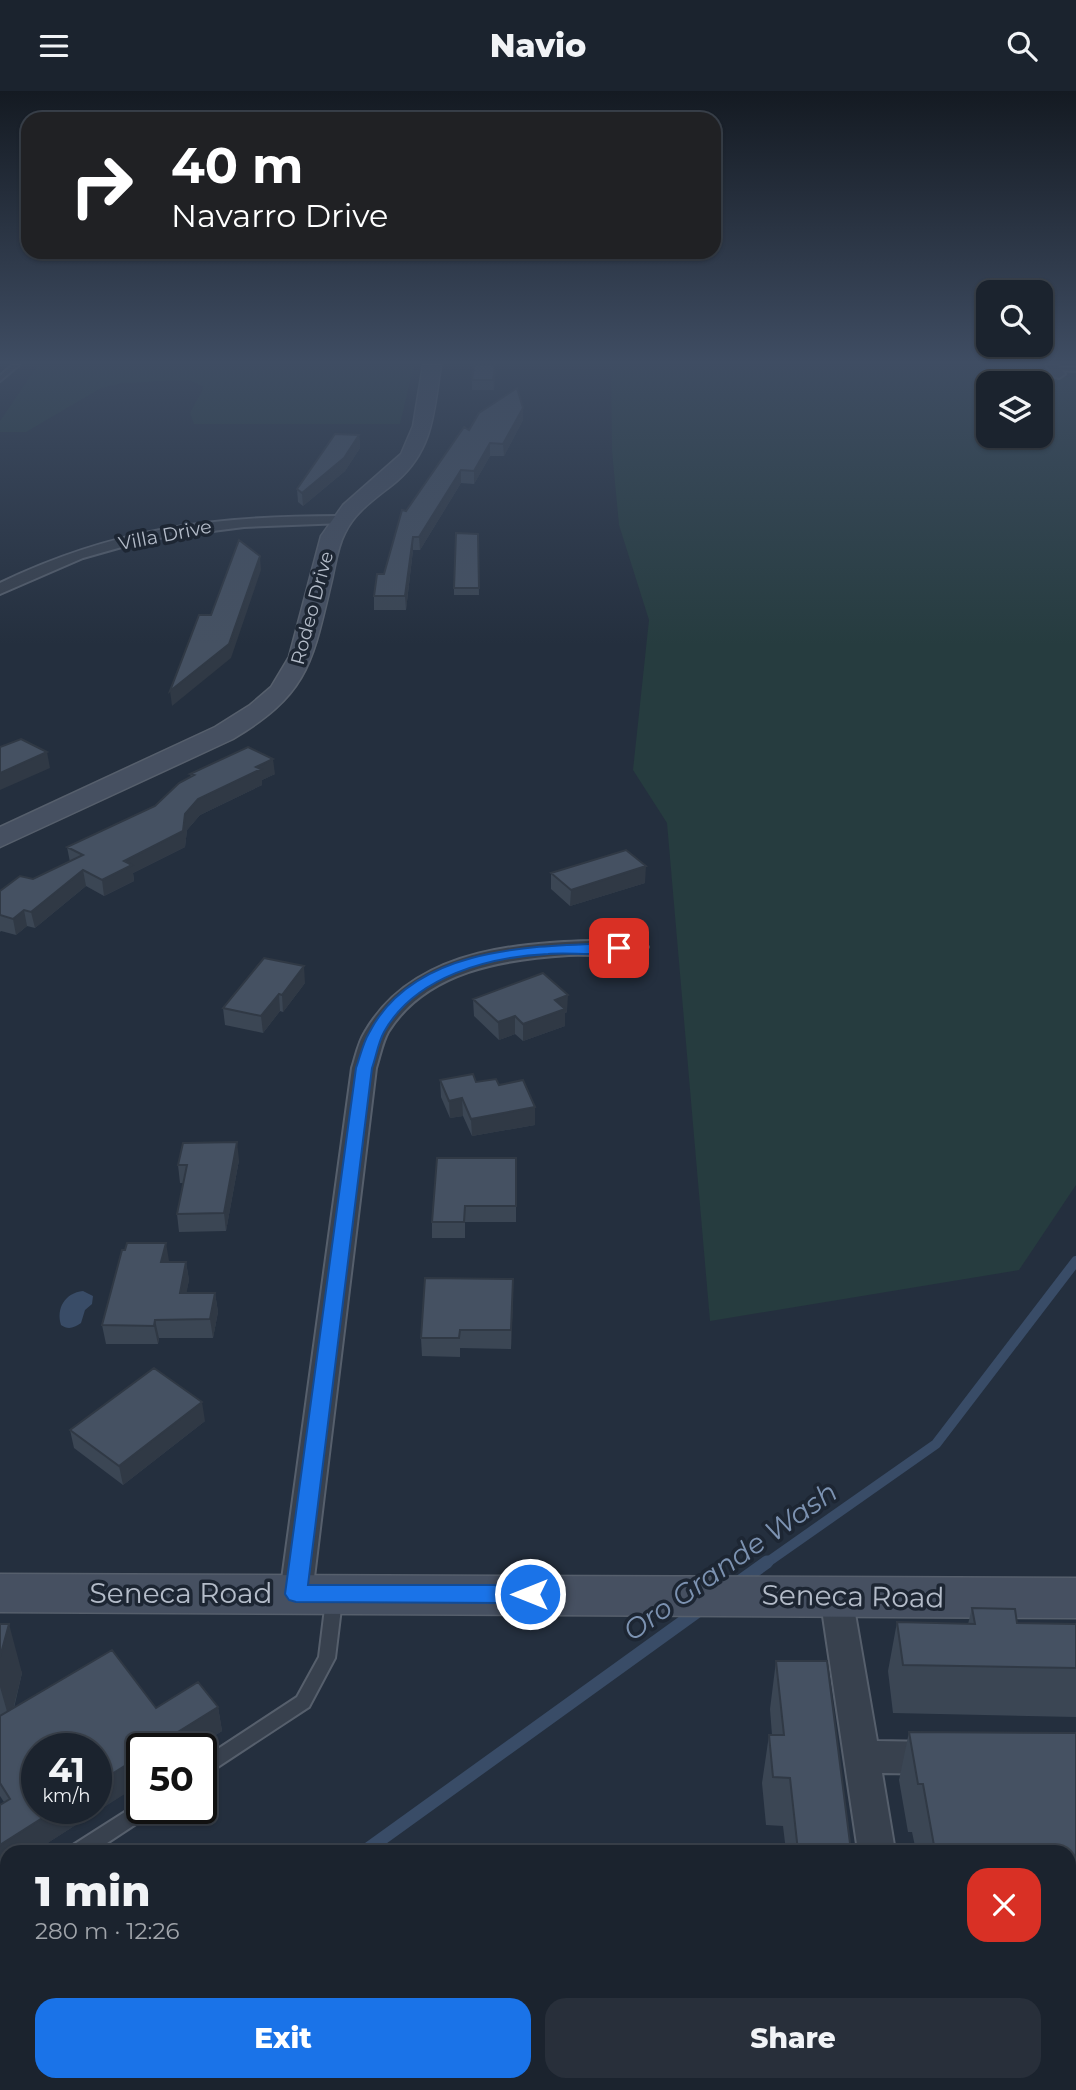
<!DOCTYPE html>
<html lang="en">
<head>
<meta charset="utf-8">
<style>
	:root { --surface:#1b232e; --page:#282f3a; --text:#f1f3f6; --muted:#a0a4aa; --line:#39404a; --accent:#1a73e8 }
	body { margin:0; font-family:Montserrat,sans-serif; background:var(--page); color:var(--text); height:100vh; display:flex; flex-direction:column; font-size:26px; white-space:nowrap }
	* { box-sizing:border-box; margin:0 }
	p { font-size:23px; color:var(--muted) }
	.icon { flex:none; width:38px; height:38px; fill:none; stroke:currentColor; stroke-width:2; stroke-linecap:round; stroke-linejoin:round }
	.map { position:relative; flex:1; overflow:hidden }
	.panel { position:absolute; left:0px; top:1754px; width:1076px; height:247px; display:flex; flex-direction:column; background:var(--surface); border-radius:21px 21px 0 0; box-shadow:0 2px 5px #0004,0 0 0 2px var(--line) }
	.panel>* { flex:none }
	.top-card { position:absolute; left:21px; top:21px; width:700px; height:147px; border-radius:21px; box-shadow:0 2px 5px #0004,0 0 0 2px var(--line); background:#202124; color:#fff; overflow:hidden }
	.tools { position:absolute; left:976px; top:189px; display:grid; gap:14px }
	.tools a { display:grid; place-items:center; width:77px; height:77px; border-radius:14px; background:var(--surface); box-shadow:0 2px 5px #0004,0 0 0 2px var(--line); font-size:35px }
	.speed { position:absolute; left:21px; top:1642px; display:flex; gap:14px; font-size:35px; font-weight:700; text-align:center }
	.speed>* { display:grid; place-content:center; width:91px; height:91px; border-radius:50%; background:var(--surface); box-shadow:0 2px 5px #0004,0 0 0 2px var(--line); line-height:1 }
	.speed small { font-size:18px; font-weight:400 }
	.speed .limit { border:4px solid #111; border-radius:10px; background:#fff; color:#111 }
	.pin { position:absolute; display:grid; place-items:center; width:60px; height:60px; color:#fff; margin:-30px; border-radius:14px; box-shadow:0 4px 10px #0006 }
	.me { position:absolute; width:77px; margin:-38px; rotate:270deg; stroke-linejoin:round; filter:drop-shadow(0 0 5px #0008) }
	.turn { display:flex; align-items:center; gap:24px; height:147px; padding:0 35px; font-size:32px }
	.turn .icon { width:91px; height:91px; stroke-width:2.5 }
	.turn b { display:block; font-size:49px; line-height:60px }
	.round { display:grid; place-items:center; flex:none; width:74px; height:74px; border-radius:21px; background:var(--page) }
	.overview { display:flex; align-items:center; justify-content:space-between; height:119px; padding:0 35px }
	h1 { font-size:42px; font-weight:800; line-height:52px }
	.button { display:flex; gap:14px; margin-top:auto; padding:14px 35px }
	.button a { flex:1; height:80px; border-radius:21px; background:var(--accent); color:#fff; font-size:28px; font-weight:800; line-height:80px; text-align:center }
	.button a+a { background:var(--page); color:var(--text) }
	header { display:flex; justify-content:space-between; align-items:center; height:91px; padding:0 35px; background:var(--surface); font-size:32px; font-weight:800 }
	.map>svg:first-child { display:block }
	.green { fill:#263c3f; fill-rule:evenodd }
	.water { fill:#394c67 }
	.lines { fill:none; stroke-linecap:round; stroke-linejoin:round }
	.stream-far1 { stroke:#394c67; stroke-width:10 }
	.stream { stroke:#394c67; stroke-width:13 }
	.lane-casing { stroke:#565f6c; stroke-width:4 }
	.street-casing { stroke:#565f6c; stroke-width:4 }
	.secondary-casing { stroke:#565f6c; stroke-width:3 }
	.lane { fill:#38414e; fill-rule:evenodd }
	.street { fill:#38414e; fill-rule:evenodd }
	.secondary { fill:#465061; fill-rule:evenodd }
	.wall { fill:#3b4654 }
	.shaded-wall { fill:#303945 }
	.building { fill:#455162; stroke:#303945; stroke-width:2 }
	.route { fill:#1a73e8; stroke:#114b97; stroke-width:2 }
	.labels { text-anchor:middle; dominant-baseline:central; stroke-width:7; stroke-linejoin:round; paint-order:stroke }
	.far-street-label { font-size:19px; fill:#b4bcc9; stroke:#1d2633 }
	.near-water-label { font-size:28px; font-style:italic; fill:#7c92b1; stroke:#1d2633 }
	.near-street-label { font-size:28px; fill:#b4bcc9; stroke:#1d2633 }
</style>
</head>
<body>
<header><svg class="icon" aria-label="menu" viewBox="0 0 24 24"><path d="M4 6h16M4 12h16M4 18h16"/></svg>Navio<svg class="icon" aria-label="search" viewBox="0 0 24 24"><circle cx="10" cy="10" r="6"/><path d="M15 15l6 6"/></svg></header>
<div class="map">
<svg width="1076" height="1999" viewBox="0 0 1076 1999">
	<rect width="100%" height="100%" fill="#242f3e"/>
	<!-- green -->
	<path class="green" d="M38,274H414L400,333H194L190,322L204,296L188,289L123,292L101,297L26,341H0V330Z
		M611,274H1037L1041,286H1076V1094L1019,1179L710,1230L667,732L633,679L649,529L619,434L612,360ZM989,292H1041V345H989Z"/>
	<!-- water -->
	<path class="water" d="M83,1200L93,1205L92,1213L85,1219L81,1232C74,1237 68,1239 61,1234C56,1217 65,1202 83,1200Z"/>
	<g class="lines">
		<!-- stream-far1 -->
		<path class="stream-far1" d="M765,1473L936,1353L1076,1170"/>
		<!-- stream -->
		<path class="stream" d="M739,1491L767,1471
			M365,1760L698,1520
			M40,1999L48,1993"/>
		<!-- lane casing -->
		<g class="lane-casing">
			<path id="lane" d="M12,274H19L0,290V285Z
				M1055,276H1076V280L1053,279Z
				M334,1502L340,1504L342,1509L335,1567L309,1616L201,1687V1669L297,1606L319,1566L326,1509L328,1504Z
				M142,1710V1717H154L151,1723L95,1760H71L73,1754Z
				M7,1800V1820L0,1823V1803Z"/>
		</g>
		<!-- street casing -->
		<g class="street-casing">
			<path id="street" d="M1046,274H1058L1065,283L1059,287L1055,286Z
				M339,425L346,429L344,432L244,436L150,448L83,467L0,503V492C114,437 214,425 339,425Z
				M637,849L645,851L648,856L645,861C621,867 594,863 569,864C503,868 426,880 388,941C382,952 380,965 376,977L312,1503L308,1513L296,1517L284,1513L280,1503L352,977C356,965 358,952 365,941C419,848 543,851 637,849Z
				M836,1491L848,1495L852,1505L877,1650L935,1651L948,1656L953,1667L948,1678L935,1683L882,1682L895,1760H858L820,1505L824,1495Z
				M894,1993H935L936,1999H894Z"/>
		</g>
		<!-- secondary casing -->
		<g class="secondary-casing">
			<path id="secondary" d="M423,274H441C434,319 434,358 397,390C378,406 356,419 345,442C337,457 335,477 331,493C312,573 308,603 233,648L0,756V736L215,636L250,614L271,596L289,566L321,445L343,414L401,363L413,335Z
				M0,1483L1076,1487V1527L0,1521Z"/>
		</g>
		<!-- lane -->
		<use href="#lane" class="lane"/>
		<!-- street -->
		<use href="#street" class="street"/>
		<!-- secondary -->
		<use href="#secondary" class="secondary"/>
	</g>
	<!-- wall -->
	<path class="wall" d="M496,274L494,299H472V289Z
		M523,317V329L504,365H490L474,393L461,392L420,459H413L406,519H374V505L384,483L406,420L469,339Z
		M359,344L360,357L345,380L303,415L298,411L297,398Z
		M478,443L479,504H454V497Z
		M190,683H275L262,689V694L200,724L187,739L185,756L133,782L134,790L104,805L86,795L35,837L27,835L16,844L1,840L0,841V800L33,788L70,771L67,756L155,715L191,686Z
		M551,782L645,792L570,815L551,798Z
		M305,892L283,921L280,920L263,942L225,934L223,917Z
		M473,908L567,921L565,922V935L523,950L515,943L499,949L474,925Z
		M440,989L499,994L535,1016V1034L472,1045L463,1025L450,1027L441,1006Z
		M516,1067V1131H465V1147H432V1131Z
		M239,1069L226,1140L179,1141L177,1123L183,1092H180L178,1074Z
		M169,1170L168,1171H186L189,1189L186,1202H215L218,1221L213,1247H159L158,1253H106L102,1234Z
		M513,1206L511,1258L460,1257V1266L422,1265L421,1247Z
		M205,1330L123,1394L74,1357L70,1339Z
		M972,1517L1017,1532L1076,1533V1626L893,1622L888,1580L897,1531L968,1533Z
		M0,1533L22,1582L14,1617H156L218,1616L222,1640L35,1760H7V1778L0,1783V1714L4,1711L0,1705Z
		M776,1570L851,1760H786L783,1735L766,1734L762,1692L769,1644H772L770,1618Z
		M909,1641L1076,1642V1822H1069V1760H916L912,1741H908L899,1689Z
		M1069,1856H1076V1999H953L952,1993H1069Z
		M806,1993H888V1999H805Z"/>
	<!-- shaded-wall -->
	<path class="shaded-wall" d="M495,274H496L494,299L493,289Z
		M523,317V329L504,365L503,353Z
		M359,344L360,357L345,380L303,415L302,402Z
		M490,352V365L474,393V380Z
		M461,379V392L420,459L419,446Z
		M413,446V459L406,519L405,505Z
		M260,465L261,479L231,567L172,615L170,600Z
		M47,661L50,677L0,699V682Z
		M273,668L275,683L262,689V694L200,724L187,739L185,756L133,782L134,790L104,805L102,789L124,770L185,723L198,708L256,676Z
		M646,775L645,792L570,815L571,799Z
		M83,779L86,795L35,837L31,821Z
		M24,819L27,835L16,844L13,828Z
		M304,875L305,892L283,921L282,904Z
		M279,903L280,920L263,942L261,925Z
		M568,904L567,921L565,922V935L523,950V933L555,909Z
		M515,925V943L499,949L498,931Z
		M462,1007L463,1025L450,1027L449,1010Z
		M535,1016V1034L472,1045L471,1028Z
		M237,1051L239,1069L226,1140L224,1122Z
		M166,1152L169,1170L164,1189L161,1171Z
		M186,1171L189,1189L183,1221L180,1202Z
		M513,1188V1206L511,1258V1239Z
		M215,1202L218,1221L213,1247L210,1228Z
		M155,1229L159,1247L158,1253L154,1235Z
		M202,1311L205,1330L123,1394L119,1375Z
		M9,1533L22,1582L10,1631L0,1596V1566Z
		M218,1616L222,1640L195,1657H152Z
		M142,1664V1692L35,1760H7V1778L0,1783V1754L58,1717H96V1693Z"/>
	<!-- building -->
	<path class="building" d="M474,274H495L493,289H472Z
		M517,297L523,317L503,353L490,352L474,380L461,379L419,446H413L405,505H374L377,483H384L402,419L406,420L464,336L469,339L479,322Z
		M335,343L359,344L344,367L302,402L297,398Z
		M456,442L478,443L479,497H454Z
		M239,449L260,465L229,553L170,600L199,524H211Z
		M21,648L47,661L0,682V656Z
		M248,656L273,668L256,676L261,678L198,708L185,723L183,740L124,770L132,774L102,789L83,779L31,821L24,819L13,828L0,824V800L20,785L33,788L83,764L67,756L155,715L179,692L194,684L190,683Z
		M626,759L646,775L571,799L551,782Z
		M264,867L304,875L282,904L279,903L261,925L223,917Z
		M543,882L568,904L555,909L565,918L523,933L515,925L498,931L473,908Z
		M473,983L476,991L496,988L499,994L523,989L535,1016L471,1028L462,1007L449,1010L440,989Z
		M237,1051L224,1122L177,1123L187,1074H178L183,1052Z
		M437,1067H516V1115H465L464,1131H432Z
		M127,1152H166L161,1171H186L180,1202H215L210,1228L155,1229L154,1235L102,1234L122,1159H125Z
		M425,1187L513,1188L511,1239H460L459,1247H421Z
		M154,1277L202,1311L119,1375L70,1339Z
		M972,1517L1015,1518L1017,1532L1076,1533V1577L903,1574L897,1531L975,1533Z
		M0,1533H9L0,1566Z
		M112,1559L156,1617L198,1591L218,1616L152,1657H142V1664L96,1693V1657H37V1717H58L0,1754V1714L10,1708L0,1692V1625Z
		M776,1570H827L851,1760H798L790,1687L773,1686L769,1644H784Z
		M909,1641L1076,1642V1774H1069V1760H935L923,1693H918Z
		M1069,1856H1076V1981H1069Z
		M497,1993H573V1999H497Z
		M818,1993H888V1999H818Z
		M967,1993H1065L1066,1999H968Z"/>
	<!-- sky -->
	<linearGradient id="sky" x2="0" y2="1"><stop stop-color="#141a22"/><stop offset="0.49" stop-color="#3f4d63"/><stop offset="1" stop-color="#3f4d63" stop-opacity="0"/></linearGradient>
	<rect width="1076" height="554" fill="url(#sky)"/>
	<!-- route -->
	<path class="route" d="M619,852L626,857L624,860C600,866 572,861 548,863C489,866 415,885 384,941C378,952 376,966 372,977L308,1494H530L537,1497L541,1503L537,1510L530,1512L296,1511L289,1509L285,1503L356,977C360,966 363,952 369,942C414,854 534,855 619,852Z"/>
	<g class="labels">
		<!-- far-street labels -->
		<g class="far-street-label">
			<text transform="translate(165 444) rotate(-11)">Villa Drive</text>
			<text transform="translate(312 517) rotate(-75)">Rodeo Drive</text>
		</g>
		<!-- near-water labels -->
		<g class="near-water-label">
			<text transform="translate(730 1470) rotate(-35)">Oro Grande Wash</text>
		</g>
		<!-- near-street labels -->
		<g class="near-street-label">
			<text x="181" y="1502">Seneca Road</text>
			<text transform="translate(853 1505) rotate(1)">Seneca Road</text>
		</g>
	</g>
</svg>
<div class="tools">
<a><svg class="icon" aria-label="search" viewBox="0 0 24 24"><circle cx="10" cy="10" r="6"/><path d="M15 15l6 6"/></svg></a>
<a><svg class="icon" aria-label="layers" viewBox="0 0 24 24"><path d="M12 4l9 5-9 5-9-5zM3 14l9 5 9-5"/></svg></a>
</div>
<div class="speed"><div>41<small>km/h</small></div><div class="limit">50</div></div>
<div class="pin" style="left:619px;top:857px;background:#d93025"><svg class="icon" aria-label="arrive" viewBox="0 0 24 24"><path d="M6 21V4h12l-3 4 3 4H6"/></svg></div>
<svg class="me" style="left:530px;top:1503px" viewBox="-20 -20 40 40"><circle r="17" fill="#1a73e8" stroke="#fff" stroke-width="3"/><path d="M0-11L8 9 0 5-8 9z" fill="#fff"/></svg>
<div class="top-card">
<div class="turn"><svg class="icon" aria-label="right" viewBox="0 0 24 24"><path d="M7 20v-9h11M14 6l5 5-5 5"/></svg><div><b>40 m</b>Navarro Drive</div></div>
</div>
<section class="panel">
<div class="overview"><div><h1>1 min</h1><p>280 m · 12:26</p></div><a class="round" style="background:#d93025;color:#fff"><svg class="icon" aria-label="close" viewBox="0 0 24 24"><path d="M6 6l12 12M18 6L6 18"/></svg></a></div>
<div class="button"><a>Exit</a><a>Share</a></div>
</section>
</div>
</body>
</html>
